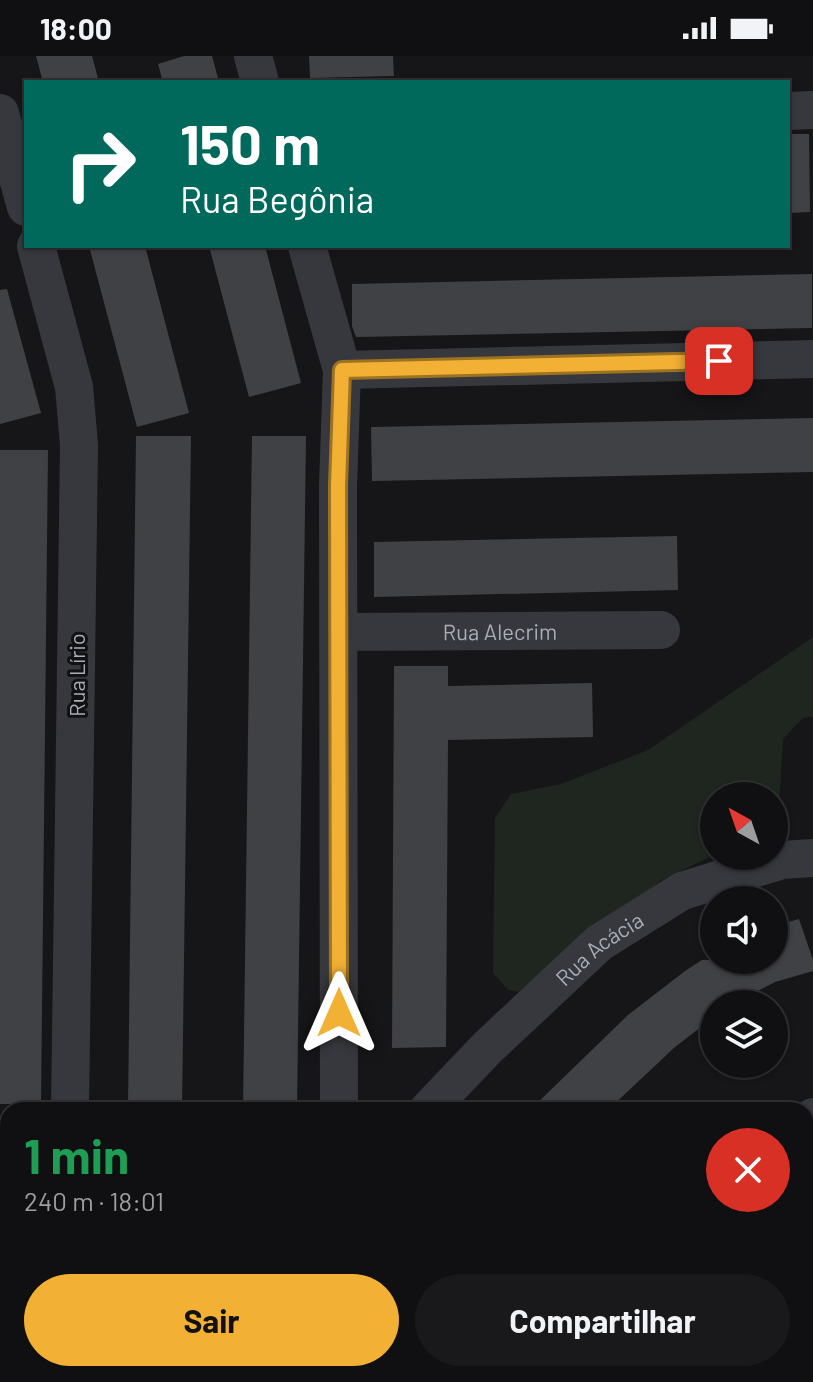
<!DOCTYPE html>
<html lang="pt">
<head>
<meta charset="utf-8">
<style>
	:root { --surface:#101012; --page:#19191b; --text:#f1f3f6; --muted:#9c9d9f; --line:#303032; --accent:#f2b134 }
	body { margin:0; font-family:Barlow,sans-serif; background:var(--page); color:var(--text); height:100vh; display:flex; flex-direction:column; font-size:30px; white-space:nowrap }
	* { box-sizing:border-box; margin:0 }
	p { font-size:26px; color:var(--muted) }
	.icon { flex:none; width:44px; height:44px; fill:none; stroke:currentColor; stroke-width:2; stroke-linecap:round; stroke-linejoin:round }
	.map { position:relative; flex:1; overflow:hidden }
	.panel { position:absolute; left:0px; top:1046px; width:814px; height:280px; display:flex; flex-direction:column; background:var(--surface); border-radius:24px 24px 0 0; box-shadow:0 2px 6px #0004,0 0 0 2px var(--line) }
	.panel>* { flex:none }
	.guide { position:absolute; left:24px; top:24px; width:766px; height:168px; border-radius:0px; box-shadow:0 2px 6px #0004,0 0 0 2px var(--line); background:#00695c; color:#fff; overflow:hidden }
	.needle { width:52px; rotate:320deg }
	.controls { position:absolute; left:700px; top:726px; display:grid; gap:16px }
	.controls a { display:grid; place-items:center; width:88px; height:88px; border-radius:50%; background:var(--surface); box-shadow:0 2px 6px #0004,0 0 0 2px var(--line); font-size:40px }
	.pin { position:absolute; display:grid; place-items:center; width:68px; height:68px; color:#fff; margin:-34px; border-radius:16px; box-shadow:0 4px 12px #0006 }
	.me { position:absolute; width:88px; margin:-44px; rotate:0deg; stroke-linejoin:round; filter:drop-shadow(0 0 6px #0008) }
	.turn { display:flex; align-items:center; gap:28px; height:168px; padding:0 24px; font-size:36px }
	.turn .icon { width:104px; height:104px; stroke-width:2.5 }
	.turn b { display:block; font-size:56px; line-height:68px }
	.round { display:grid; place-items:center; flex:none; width:84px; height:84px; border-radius:42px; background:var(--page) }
	.head { display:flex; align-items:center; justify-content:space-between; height:136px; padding:0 24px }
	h1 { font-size:48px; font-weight:700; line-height:60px; color:#1e9e55 }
	.cta { display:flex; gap:16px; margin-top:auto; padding:16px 24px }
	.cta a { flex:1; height:92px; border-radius:48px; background:var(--accent); color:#111; font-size:32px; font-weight:700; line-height:92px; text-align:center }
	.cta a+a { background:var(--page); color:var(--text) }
	.status { display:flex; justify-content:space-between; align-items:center; height:56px; padding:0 40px; background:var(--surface); direction:ltr }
	.status svg { height:22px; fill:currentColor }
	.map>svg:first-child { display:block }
	.green { fill:#1e261f }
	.building { fill:#404145 }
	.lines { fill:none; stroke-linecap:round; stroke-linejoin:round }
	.minor { stroke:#37383d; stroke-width:38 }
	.route-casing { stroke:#9d7322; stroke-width:20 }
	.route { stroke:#f2b134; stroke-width:14 }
	.labels { text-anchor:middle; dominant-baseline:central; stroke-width:6; stroke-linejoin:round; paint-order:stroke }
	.street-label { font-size:22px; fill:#a8adb8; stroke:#111113 }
</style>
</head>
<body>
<div class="status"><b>18:00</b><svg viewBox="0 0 49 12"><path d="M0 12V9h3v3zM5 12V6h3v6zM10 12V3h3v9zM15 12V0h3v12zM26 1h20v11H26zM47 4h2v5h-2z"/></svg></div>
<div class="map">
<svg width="813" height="1326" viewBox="0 0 813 1326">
	<rect width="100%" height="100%" fill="#161618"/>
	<!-- green -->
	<path class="green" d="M813,581V661L803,662L783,683L778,766L774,769V740H714V799L662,824L528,937L508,934L493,917L495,762L511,738L561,728L648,694Z"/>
	<!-- building -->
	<path class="building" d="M36,0H92L99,26H43Z
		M184,0H212L218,22L203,26H163L158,8Z
		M309,0H393L394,20L310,22Z
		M788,78H809L810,156L788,157Z
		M89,190H145L189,357L137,371Z
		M209,190H265L301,327L249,341Z
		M812,218V272L356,281L352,270V228Z
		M7,233L41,357L0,368V234Z
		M813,362V416L372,425L371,371Z
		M136,380H191L182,1054H128Z
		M252,380H306L297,1054H243Z
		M0,394H48L41,1048H0Z
		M677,480L678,534L374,541V486Z
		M394,610H448V630L592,627L593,681L448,684L446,991L392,992Z
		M799,863L813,904V915L775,926L733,948H714V961L675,991L608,1054H530L628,959L685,915L702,904H774V870Z"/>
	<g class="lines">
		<!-- minor -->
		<g class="minor">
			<path d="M253,0L260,26"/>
			<path d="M788,55L813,54"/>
			<path d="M0,57L26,151"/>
			<path d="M36,190L74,331L79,389L70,1054"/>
			<path d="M307,190L342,314L338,430L339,1054"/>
			<path d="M342,314L813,303"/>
			<path id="s1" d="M340,576L661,574"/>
			<path id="s2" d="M428,1054L487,992L599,887L682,835L782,804L813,802"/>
			<path d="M806,1065L813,1061"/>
			<path d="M72,1318L78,1326"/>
			<path d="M669,1318L671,1326"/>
			<path d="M153,1326L161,1318"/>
		</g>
	</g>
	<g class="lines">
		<!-- route casing -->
		<g class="route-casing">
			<path id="route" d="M339,957L338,430L342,314L719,305"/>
		</g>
		<!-- route -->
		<use href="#route" class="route"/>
	</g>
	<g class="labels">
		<!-- street labels -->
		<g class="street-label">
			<text stroke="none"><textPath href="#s1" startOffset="160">Rua Alecrim</textPath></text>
			<text transform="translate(76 619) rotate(-90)">Rua Lírio</text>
			<text stroke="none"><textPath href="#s2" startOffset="236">Rua Acácia</textPath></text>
		</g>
	</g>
</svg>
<div class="controls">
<a><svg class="needle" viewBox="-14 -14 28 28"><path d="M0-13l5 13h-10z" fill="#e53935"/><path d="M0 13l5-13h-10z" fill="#9c9d9f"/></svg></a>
<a><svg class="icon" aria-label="sound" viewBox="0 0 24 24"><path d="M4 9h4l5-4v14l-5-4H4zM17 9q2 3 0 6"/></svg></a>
<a><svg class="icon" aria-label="layers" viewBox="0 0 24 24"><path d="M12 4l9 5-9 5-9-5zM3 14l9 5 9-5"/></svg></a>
</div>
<div class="pin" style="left:719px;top:305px;background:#d93025"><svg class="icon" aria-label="arrive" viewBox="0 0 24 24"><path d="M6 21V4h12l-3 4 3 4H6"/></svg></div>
<svg class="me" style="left:339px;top:957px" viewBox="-20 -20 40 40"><path d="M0-17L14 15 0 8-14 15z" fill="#f2b134" stroke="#fff" stroke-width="4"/></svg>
<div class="guide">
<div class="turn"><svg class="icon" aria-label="right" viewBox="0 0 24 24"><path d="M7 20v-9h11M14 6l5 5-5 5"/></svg><div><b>150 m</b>Rua Begônia</div></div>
</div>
<section class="panel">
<div class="head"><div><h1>1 min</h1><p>240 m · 18:01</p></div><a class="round" style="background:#d93025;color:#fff"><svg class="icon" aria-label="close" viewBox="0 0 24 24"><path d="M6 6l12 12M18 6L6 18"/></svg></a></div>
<div class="cta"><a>Sair</a><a>Compartilhar</a></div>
</section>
</div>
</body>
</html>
